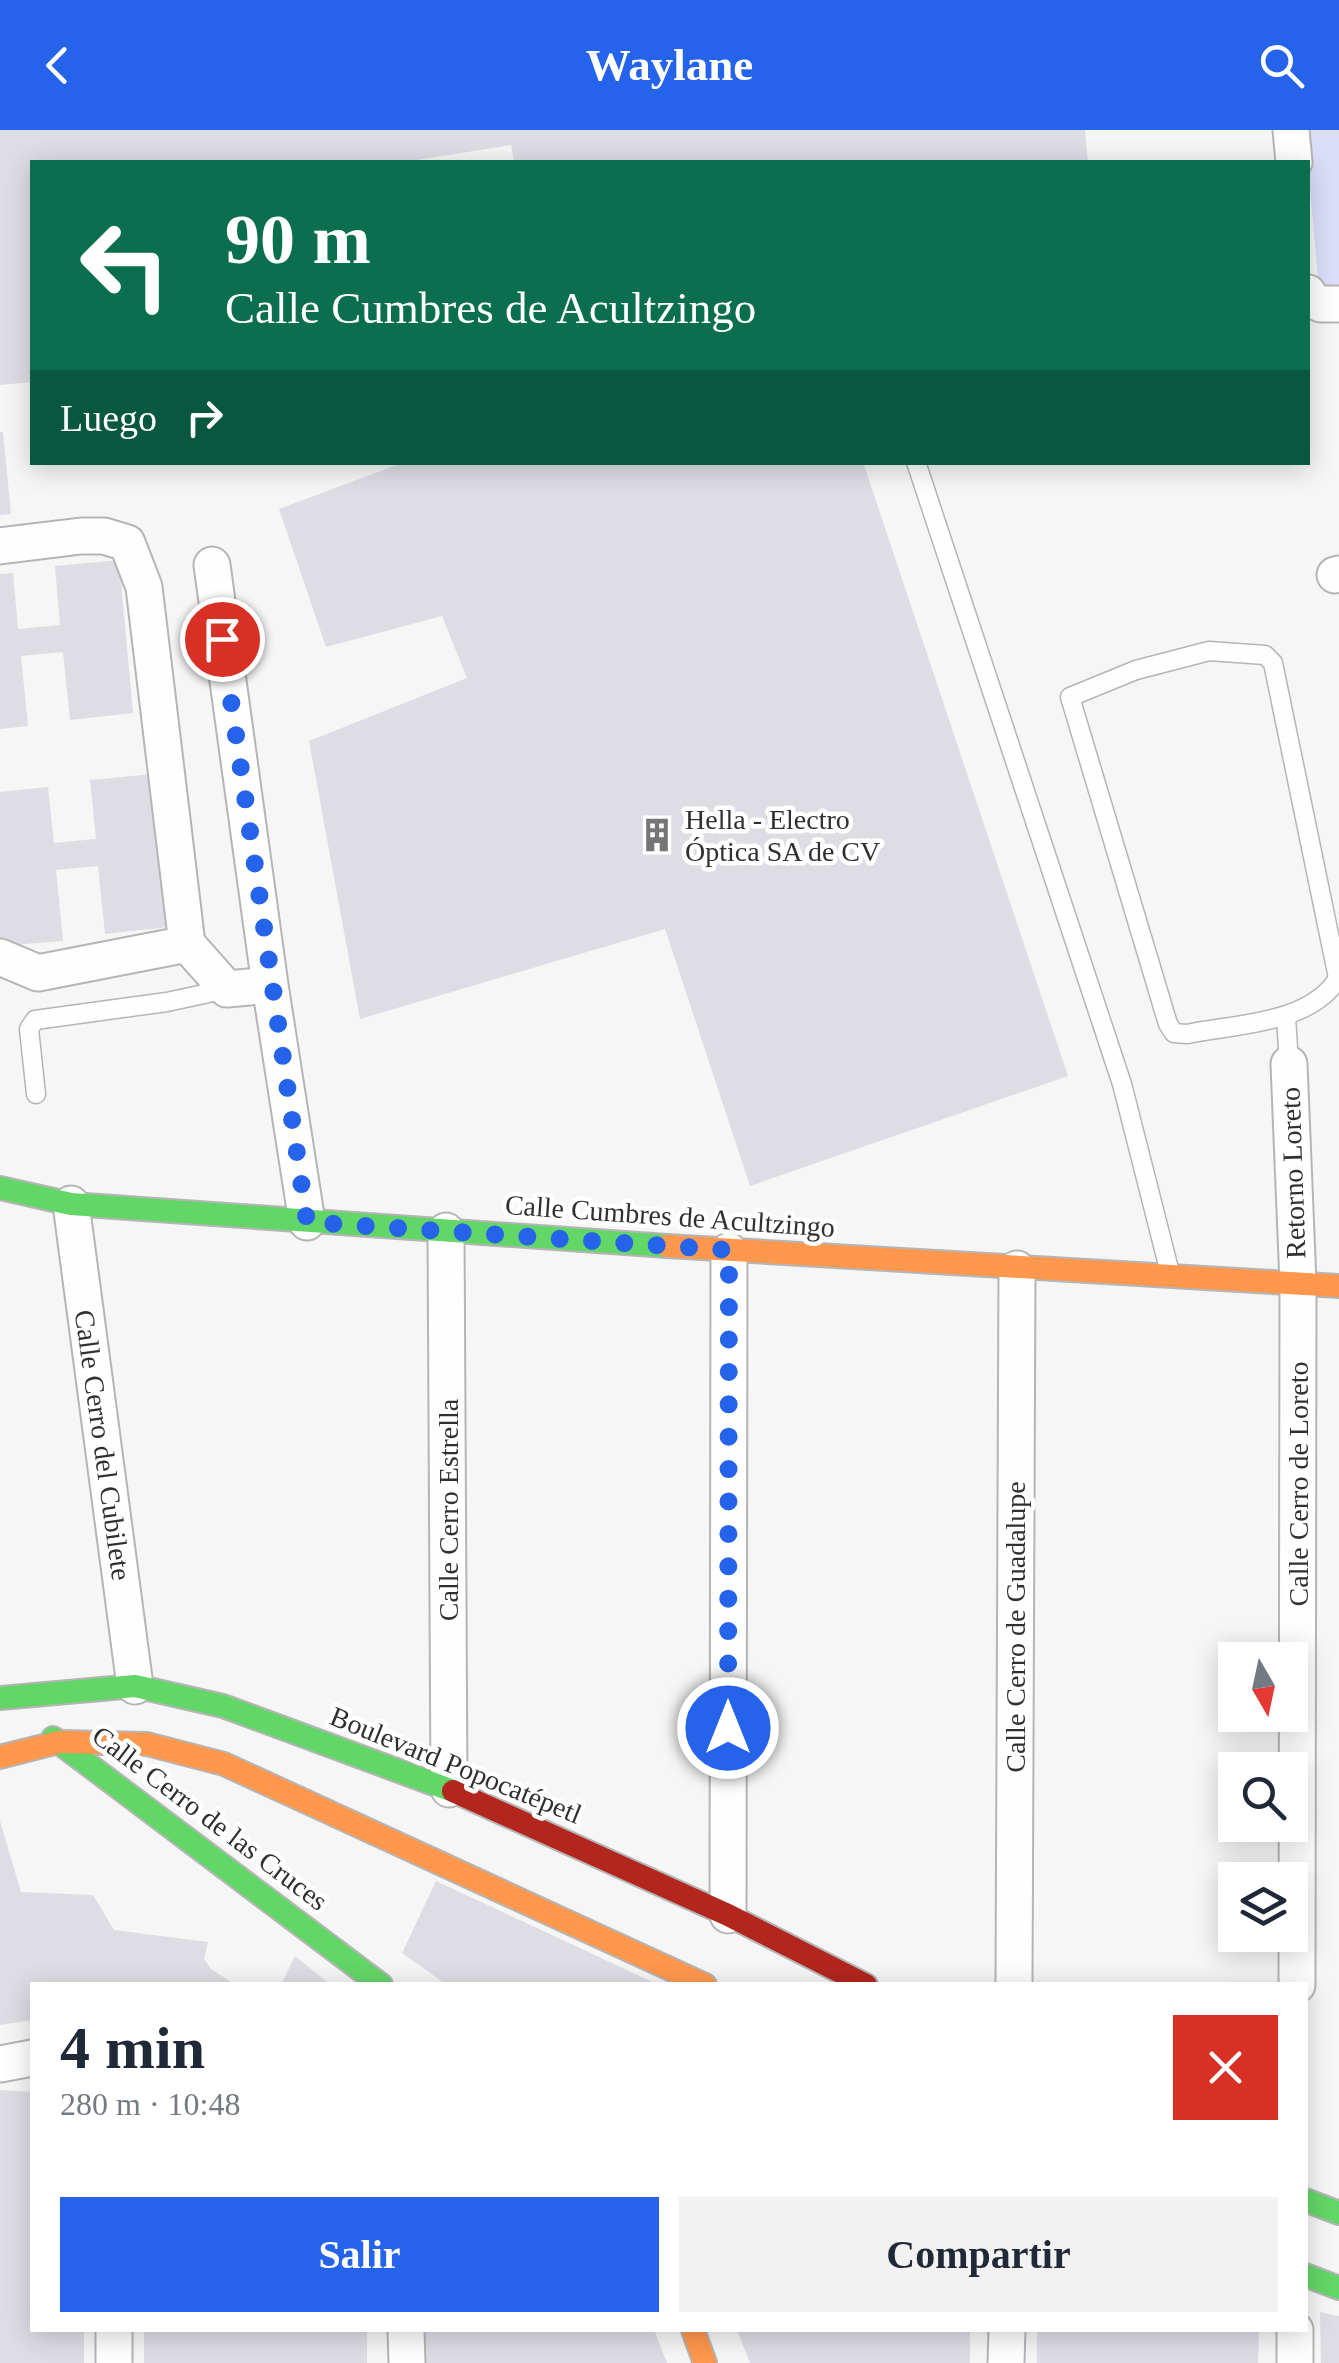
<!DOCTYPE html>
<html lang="es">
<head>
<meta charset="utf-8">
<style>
	:root { --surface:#fff; --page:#f2f2f3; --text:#1f2937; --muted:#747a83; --accent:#2563eb }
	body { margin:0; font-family:Georgia,serif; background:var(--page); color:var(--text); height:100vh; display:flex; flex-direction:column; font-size:38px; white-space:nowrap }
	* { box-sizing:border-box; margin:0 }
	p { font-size:32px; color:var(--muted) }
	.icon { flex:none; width:55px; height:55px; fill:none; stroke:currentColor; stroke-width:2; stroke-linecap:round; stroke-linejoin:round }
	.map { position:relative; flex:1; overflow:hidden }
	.panel { position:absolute; left:30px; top:1852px; width:1278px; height:350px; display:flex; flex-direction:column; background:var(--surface); border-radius:0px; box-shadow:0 5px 25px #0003 }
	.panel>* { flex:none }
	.guide { position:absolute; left:30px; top:30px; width:1280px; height:305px; border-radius:0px; box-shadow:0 5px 25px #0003; background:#0b6e4f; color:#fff; overflow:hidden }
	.needle { width:65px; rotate:171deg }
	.fabs { position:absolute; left:1218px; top:1512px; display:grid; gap:20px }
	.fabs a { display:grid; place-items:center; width:90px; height:90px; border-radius:0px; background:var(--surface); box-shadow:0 5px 25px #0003; font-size:50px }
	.pin { position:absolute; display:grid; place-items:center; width:85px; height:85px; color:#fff; margin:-42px; border:5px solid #fff; border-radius:50%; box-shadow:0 2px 10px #0007 }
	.me { position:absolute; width:110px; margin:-55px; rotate:0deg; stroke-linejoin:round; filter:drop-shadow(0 0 8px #0008) }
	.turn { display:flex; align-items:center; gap:35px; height:210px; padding:0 30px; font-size:45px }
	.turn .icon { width:130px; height:130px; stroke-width:2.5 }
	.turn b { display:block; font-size:70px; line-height:85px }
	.then { display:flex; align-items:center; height:95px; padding:0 30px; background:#0003; gap:20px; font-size:38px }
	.round { display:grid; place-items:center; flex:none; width:105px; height:105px; border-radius:0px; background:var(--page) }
	.summary { display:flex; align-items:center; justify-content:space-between; height:170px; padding:0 30px }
	h1 { font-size:60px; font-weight:700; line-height:75px }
	.button { display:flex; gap:20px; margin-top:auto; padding:20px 30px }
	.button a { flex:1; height:115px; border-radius:0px; background:var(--accent); color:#fff; font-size:40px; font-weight:700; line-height:115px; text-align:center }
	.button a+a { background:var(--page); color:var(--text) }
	header { display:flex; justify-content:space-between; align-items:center; height:130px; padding:0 30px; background:var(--accent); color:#fff; font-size:45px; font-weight:700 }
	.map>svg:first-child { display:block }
	.green { fill:#dcddf8 }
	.building { fill:#dedde4 }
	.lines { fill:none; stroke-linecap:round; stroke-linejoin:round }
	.lane-casing { stroke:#b5b5b6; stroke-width:21 }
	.street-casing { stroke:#b5b5b6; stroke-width:39 }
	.fast-casing { stroke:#b5b5b6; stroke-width:26 }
	.slow-casing { stroke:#b5b5b6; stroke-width:26 }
	.jam-casing { stroke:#b5b5b6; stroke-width:26 }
	.lane { stroke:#fefefe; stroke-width:18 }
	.street { stroke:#fefefe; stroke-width:35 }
	.fast { stroke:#63d668; stroke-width:22 }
	.slow { stroke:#ff974d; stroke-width:22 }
	.jam { stroke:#b3261e; stroke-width:22 }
	.route { stroke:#2563eb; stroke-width:18; stroke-dasharray:0 32.4 }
	.labels { text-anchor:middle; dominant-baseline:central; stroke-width:9; stroke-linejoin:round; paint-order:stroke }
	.poi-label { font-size:28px; fill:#2f3030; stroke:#fff; text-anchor:start }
	.street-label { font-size:28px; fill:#2f3030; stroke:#fff }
</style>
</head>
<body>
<header><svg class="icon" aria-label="back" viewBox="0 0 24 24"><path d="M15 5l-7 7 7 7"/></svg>Waylane<svg class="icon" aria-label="search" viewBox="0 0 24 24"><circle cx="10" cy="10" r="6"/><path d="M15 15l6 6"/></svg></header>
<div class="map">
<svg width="1339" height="2233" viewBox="0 0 1339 2233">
	<rect width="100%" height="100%" fill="#f6f6f7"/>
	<!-- green -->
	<path class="green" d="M1305,0H1339V161H1319Z"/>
	<!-- building -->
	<path class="building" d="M0,0H1085L1088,32H514L511,15L405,32H32V252L0,255Z
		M0,302H3L11,384L0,385Z
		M405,332H863L1068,946L750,1056L665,799L360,889L309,611L467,548L442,486L326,517L279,379Z
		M119,430L133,583L70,590L63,522L21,526L28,596L0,599V444L13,443L18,499L60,495L55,436Z
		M154,644L169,797L105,804L98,736L56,740L63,811L0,816V662L48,657L54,713L96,709L90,650Z
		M0,1691L21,1762L93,1765L114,1800L208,1812L204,1829L211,1839L236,1855H32V1890L0,1895Z
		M436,1751L659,1855H447L402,1823Z
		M295,1826L331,1855H281Z
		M0,1960L32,1962V2200H84V2233H0Z
		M1320,2182L1339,2186V2233H1321Z
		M144,2200H367V2233H144Z
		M423,2200H654L667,2233H424Z
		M737,2200H970V2233H750Z
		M1037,2200H1259L1258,2233H1037Z"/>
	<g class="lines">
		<!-- lane casing -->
		<g class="lane-casing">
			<path id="lane" d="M916,332L1122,954L1170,1143
				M1209,521L1265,525L1273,533L1338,848C1311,894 1235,894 1187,904L1174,903L1168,894L1070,567L1136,540Z
				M1286,887L1289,934
				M36,964L29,899L35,890L167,872L227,859"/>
		</g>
		<!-- street casing -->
		<g class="street-casing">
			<path id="street" d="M1291,0L1294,32
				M1308,163V168L1321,174H1339
				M0,416L81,406H104L127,413L144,457L187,814
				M212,435L270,855L307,1092
				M1335,445L1339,444
				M0,827L38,843L187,814L227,859L270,855
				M1289,934L1298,1153L1297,1855
				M71,1074L135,1556
				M446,1101L449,1659
				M728,1785L729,1121
				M1014,1855L1017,1139
				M0,1934L32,1928
				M406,2200L407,2233
				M114,2233V2200
				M1006,2233L1007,2200
				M1295,2233V2200"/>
		</g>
		<!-- fast casing -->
		<g class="fast-casing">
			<path id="fast" d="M0,1058L71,1074L667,1116
				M0,1568L135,1556L223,1576L453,1661
				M53,1608L381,1855
				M1305,2070L1339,2083
				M1305,2145L1339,2158"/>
		</g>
		<!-- slow casing -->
		<g class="slow-casing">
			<path id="slow" d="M667,1116L1339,1156
				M0,1627L59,1612L147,1614L224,1634L705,1855
				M693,2200L705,2233"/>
		</g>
		<!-- jam casing -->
		<g class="jam-casing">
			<path id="jam" d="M453,1661L728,1785L866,1855"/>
		</g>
		<!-- lane -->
		<use href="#lane" class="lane"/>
		<!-- street -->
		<use href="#street" class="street"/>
		<!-- fast -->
		<use href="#fast" class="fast"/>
		<!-- slow -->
		<use href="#slow" class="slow"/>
		<!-- jam -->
		<use href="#jam" class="jam"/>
	</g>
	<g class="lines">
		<!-- route -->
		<path class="route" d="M222,509L307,1092L729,1120L728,1598"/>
	</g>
	<!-- icons -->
	<defs>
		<g id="building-bare" transform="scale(2.7)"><path d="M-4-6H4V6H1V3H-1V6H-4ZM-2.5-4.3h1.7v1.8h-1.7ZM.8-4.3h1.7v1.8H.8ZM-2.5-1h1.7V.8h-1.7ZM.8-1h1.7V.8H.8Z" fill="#757576" stroke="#fff" stroke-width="2.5" paint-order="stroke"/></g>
	</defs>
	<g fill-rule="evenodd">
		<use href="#building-bare" x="657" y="705"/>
	</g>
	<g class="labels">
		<!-- poi labels -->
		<g class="poi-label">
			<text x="685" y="689">Hella - Electro<tspan x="685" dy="32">Óptica SA de CV</tspan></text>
		</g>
		<!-- street labels -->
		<g class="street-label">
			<text transform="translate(1293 1043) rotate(-92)">Retorno Loreto</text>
			<text transform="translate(670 1086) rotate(4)">Calle Cumbres de Acultzingo</text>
			<text transform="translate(103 1315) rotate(82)">Calle Cerro del Cubilete</text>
			<text transform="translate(1298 1354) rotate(-90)">Calle Cerro de Loreto</text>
			<text transform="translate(448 1380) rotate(-90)">Calle Cerro Estrella</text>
			<text transform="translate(1015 1497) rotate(-90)">Calle Cerro de Guadalupe</text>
			<text transform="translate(456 1635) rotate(22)">Boulevard Popocatépetl</text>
			<text transform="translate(210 1688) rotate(37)">Calle Cerro de las Cruces</text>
		</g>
	</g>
</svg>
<div class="fabs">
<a><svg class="needle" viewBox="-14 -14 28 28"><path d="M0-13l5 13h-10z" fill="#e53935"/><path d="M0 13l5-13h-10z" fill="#747a83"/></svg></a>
<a><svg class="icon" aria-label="search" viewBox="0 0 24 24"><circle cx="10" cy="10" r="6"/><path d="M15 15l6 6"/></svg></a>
<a><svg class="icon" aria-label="layers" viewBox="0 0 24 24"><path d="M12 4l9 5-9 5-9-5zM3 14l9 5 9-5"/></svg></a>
</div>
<div class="pin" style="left:222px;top:509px;background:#d93025"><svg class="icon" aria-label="arrive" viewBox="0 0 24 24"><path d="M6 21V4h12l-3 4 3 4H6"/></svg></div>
<svg class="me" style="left:728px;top:1598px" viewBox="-20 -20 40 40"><circle r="17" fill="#2563eb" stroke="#fff" stroke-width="3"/><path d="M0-11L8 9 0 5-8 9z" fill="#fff"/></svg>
<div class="guide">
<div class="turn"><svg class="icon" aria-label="left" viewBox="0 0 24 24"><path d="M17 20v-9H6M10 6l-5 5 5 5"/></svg><div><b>90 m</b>Calle Cumbres de Acultzingo</div></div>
<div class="then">Luego<svg class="icon" aria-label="right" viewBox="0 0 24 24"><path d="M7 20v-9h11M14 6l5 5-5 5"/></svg></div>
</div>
<section class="panel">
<div class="summary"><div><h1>4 min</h1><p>280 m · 10:48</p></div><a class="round" style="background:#d93025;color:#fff"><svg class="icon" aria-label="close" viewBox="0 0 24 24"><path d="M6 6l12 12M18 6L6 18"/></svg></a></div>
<div class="button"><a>Salir</a><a>Compartir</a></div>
</section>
</div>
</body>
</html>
